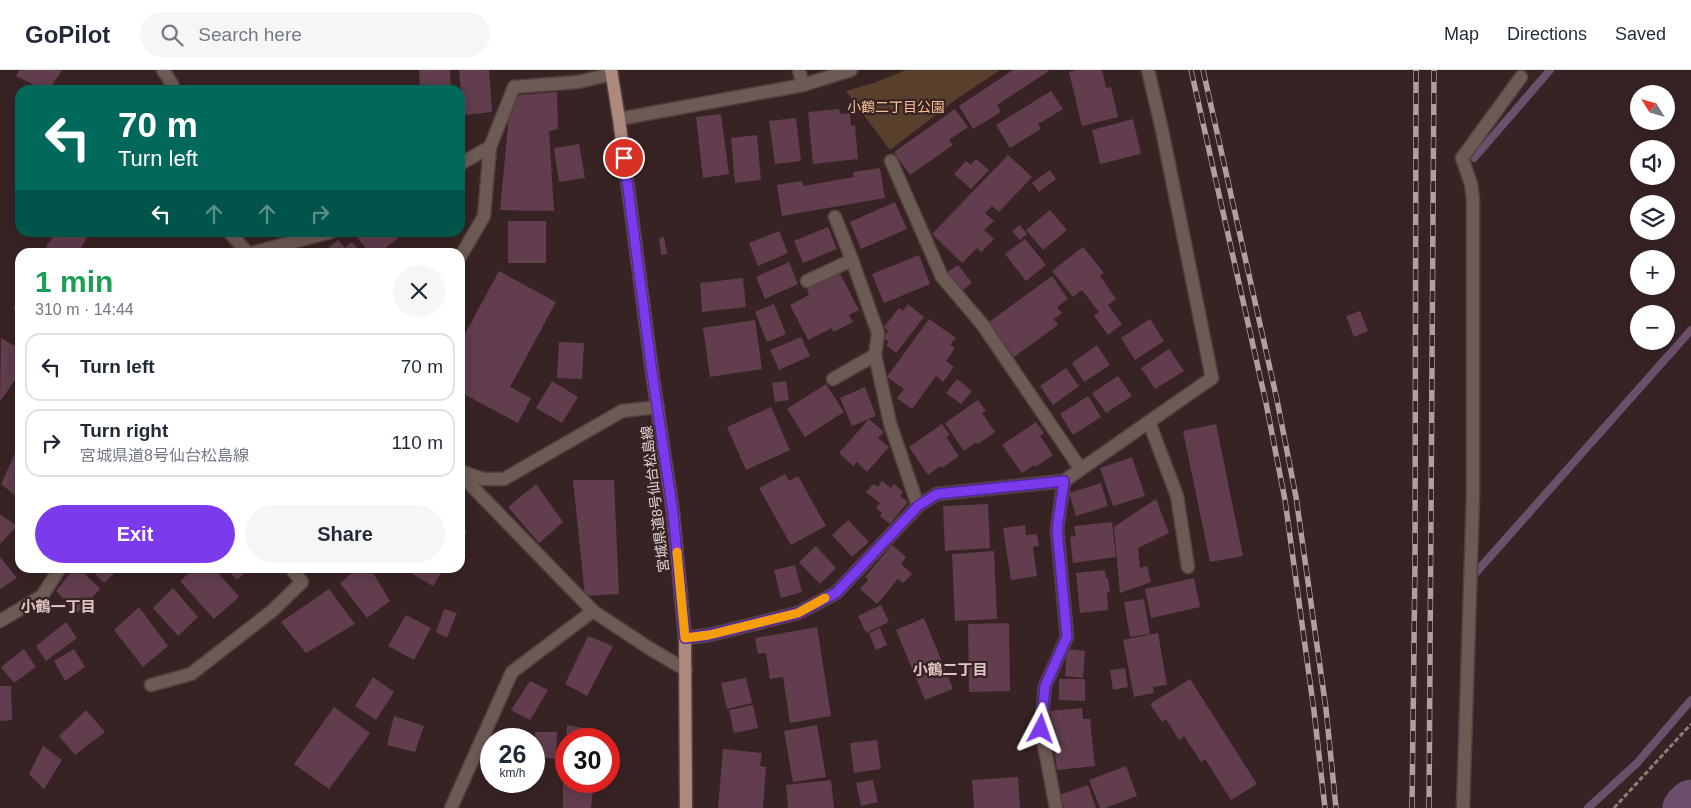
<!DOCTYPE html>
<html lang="en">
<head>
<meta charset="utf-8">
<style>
	:root { --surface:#fff; --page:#f6f6f7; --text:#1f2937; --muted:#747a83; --line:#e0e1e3; --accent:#7c3aed }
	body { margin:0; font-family:Arial,"Noto Sans JP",sans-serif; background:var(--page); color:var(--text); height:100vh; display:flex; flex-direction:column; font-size:19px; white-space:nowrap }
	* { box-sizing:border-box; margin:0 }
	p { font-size:16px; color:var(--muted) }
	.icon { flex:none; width:28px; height:28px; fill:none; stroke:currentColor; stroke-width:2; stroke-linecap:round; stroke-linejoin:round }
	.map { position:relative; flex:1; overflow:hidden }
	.side { position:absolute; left:15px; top:178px; width:450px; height:325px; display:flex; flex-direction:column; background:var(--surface); border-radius:15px; box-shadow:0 2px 12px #0003 }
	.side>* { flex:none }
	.hud { position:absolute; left:15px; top:15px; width:450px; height:152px; border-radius:15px; box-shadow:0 2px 12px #0003; background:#00695c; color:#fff; overflow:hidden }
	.needle { width:32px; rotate:307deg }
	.fabs { position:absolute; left:1630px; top:15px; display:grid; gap:10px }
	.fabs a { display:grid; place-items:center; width:45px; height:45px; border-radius:50%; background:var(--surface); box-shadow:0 2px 12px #0003; font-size:25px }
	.speed { position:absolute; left:480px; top:658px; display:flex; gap:10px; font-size:25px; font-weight:700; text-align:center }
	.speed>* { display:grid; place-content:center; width:65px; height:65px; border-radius:50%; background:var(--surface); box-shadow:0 2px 12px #0003; line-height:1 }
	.speed small { font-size:12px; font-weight:400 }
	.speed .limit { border:8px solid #d22; background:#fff; color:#111 }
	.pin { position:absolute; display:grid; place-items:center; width:42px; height:42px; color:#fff; margin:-21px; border:2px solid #fff; border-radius:50%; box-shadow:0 1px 5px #0007 }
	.me { position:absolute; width:55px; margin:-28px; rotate:4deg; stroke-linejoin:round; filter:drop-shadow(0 0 4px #0008) }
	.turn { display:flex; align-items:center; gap:18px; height:105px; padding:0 20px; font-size:22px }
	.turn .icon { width:65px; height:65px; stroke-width:2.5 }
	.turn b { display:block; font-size:35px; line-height:42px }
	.lanes { display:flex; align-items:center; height:48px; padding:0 20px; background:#0003; justify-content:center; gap:25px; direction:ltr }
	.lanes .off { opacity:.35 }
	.round { display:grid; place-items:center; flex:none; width:52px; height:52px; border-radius:26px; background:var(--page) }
	.headline { display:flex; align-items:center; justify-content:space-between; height:85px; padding:0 20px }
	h1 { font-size:30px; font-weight:600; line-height:38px; color:#1e9e55 }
	.button { display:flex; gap:10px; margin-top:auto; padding:10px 20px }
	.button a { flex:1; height:58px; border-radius:30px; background:var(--accent); color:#fff; font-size:20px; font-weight:600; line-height:58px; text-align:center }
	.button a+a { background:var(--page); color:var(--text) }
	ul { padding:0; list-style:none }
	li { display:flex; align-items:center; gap:15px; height:68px; margin:0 10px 8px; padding:0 10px; border:2px solid var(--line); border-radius:15px }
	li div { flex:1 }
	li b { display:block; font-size:19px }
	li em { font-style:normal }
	header { display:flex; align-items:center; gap:30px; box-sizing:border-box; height:70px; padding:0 25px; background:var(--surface); border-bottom:1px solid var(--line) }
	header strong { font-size:24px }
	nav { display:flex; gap:28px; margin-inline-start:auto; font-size:18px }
	.search { width:350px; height:45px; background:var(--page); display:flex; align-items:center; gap:12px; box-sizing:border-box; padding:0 18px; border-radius:28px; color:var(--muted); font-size:19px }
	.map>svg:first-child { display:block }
	.park { fill:#58402c }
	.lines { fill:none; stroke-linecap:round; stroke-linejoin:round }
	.stream { stroke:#6c4f6b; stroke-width:8 }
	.river { stroke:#6c4f6b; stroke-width:45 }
	.building { fill:#613d4d }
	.service-casing { stroke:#544040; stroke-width:15 }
	.minor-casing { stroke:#544040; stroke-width:15 }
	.tertiary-casing { stroke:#544040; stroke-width:15 }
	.primary-casing { stroke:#544040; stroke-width:15 }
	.path { stroke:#8e7c7c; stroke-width:3; stroke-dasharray:5 2.5; stroke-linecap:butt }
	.service { stroke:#6c5a54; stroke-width:12 }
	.minor { stroke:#6c5a54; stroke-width:12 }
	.tertiary { stroke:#6c5a54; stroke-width:12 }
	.primary { stroke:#ad897d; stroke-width:12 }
	.rail-casing { stroke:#b09f9f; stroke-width:5.5 }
	.rail { stroke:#382324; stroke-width:4; stroke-dasharray:11; stroke-linecap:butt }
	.route-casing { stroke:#51269a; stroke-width:12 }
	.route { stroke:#7c3aed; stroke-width:9 }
	.slow { stroke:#f59e0b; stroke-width:9 }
	.labels { text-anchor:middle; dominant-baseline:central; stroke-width:4.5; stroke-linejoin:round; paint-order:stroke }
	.park-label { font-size:14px; fill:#f8c194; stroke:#382324 }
	.street-label { font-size:14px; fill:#e5d6d6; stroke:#382324 }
	.neighbourhood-label { font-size:15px; font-weight:bold; fill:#e0c4c5; stroke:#382324 }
</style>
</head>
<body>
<header>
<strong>GoPilot</strong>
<div class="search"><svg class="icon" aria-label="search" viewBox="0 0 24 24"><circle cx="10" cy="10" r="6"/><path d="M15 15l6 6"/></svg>Search here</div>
<nav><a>Map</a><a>Directions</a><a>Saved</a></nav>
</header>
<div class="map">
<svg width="1691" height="738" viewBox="0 0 1691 738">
	<rect width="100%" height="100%" fill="#382324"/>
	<!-- park -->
	<path class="park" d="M906,0H1000L955,30L890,80L846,21L874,13Z"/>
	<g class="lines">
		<!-- stream -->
		<path class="stream" d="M1474,88L1550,0
			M1472,507L1691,260
			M1588,738L1637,693L1691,630"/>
		<!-- river -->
		<path class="river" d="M1685,738L1691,732"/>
	</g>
	<!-- building -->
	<path class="building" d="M19,0H62L49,20H44L16,6Z
		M419,0H450L451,20H420Z
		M459,0H489L492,42L463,45Z
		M1013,0H1048L1049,1L997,35L1001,42L973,59L959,36Z
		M1077,0H1102L1106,18L1111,17L1118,47L1082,56L1069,2Z
		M1051,21L1063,39L1038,54L1041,59L1010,78L996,55Z
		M557,22L558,59L549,61L554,141L500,140L509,45L519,25Z
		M839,39L840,44L850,43L851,56L855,55L858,89L813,94L808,42Z
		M955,39L968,57L949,70L953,75L910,105L894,82Z
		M721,44L729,104L703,108L696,47Z
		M796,48L801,91L775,94L769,51Z
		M1133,49L1141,84L1100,94L1092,60Z
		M757,65L761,110L735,113L731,68Z
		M579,74L585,108L559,112L554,78Z
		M1008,85L1032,107L999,142L992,136L985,143L994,151L984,160L994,169L981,182L977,178L962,193L932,164Z
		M976,89L989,100L971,119L954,104L966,91L971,95Z
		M880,98L885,128L782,146L777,115L802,111L803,116L854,107L853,102Z
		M1050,100L1056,109L1039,122L1032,113Z
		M895,132L907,159L861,179L850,152Z
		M1050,140L1067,160L1043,180L1026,160Z
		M508,151H546V193H508Z
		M1020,155L1027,164L1020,170L1012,161Z
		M828,157L837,179L803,193L794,171Z
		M779,161L788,183L758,196L749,173Z
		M56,162H91L78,182H53L46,177Z
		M360,162H406L380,182H369L356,166Z
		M664,167L667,184L661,185L659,168Z
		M1025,169L1046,195L1026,211L1005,184Z
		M338,170L345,178L352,172L361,182H323Z
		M1083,177L1104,203L1100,206L1116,229L1108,235L1122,254L1108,265L1094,246L1099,242L1082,220L1073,227L1052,201Z
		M919,185L930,214L884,233L872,204Z
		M789,192L798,214L765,229L756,207Z
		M958,195L972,213L960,222L946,203Z
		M499,201L556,232L510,317L531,328L518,353L460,322V273Z
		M839,202L859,240L849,245L853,252L833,262L832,258L808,270L790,235L809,225L807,219Z
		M1052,206L1068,229L1057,237L1062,243L1054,249L1058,255L1014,287L989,252Z
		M743,208L746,237L702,242L700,213Z
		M20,224V243L13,238Z
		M774,234L786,264L767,272L755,242Z
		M908,234L924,247L896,283L886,275L889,272L883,268L888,261L884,257L899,238L903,241Z
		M1360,241L1368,261L1354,267L1346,246Z
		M929,249L956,268L950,275L955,278L946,291L954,297L943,312L936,306L912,339L897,328L904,319L887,307Z
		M1150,249L1164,271L1135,290L1121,268Z
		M755,250L762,299L710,307L703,258Z
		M801,267L810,286L779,300L770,280Z
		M1,268L20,279V303L1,330L0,329Z
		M559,272L584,273L582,309L557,308Z
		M1097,275L1110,295L1084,312L1072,293Z
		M1169,279L1184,301L1155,319L1141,298Z
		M1066,298L1079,316L1053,335L1040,316Z
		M1118,306L1132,326L1106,343L1092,323Z
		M957,309L972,321L961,334L946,323Z
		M552,311L578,327L562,353L536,338Z
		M786,311L789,330L775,332L772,313Z
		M826,314L844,342L805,367L787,339Z
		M865,317L876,346L852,356L840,328Z
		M1088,326L1101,347L1073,365L1060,344Z
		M978,330L986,341L982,343L995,362L978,374L976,372L964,381L945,353Z
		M771,337L790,380L746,400L727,357Z
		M869,349L884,362L878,368L889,377L867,402L857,392L853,396L839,383Z
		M1036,352L1044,363L1040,366L1053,385L1035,397L1034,395L1022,403L1002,375Z
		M942,354L950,365L946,367L959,386L942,398L940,396L928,405L909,377Z
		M1216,354L1243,486L1210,492L1183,361Z
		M20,372V429L1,414Z
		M1132,387L1145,426L1113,436L1100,398Z
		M785,404L789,411L798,406L826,456L791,475L759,418Z
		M573,410H614L619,524L585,526Z
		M882,411L891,418L894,414L903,422L900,426L908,432L890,454L880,446L882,443L876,438L880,433L866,422L873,414L878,417Z
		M1101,413L1108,436L1076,446L1069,423Z
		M536,414L563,452L539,473L508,437Z
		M1156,429L1169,463L1138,478L1140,498L1147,496L1151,512L1120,523L1114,457Z
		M988,434L990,478L945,481L943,436Z
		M0,444L17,456L0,474Z
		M848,450L869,472L852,487L832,465Z
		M1112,452L1116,487L1073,493L1070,467L1076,466L1074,456Z
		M1025,455L1026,465L1037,464L1039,476L1033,477L1037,506L1011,510L1003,458Z
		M460,458L467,462L460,472Z
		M892,475L906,487L901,494L912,504L903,513L898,509L877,534L860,519L868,510L865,507Z
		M816,476L836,498L820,514L799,492Z
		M994,481L997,549L955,551L952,484Z
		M0,487L17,508L0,519Z
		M795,495L802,522L781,528L774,500Z
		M74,498H79L100,519L77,543L56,521Z
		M90,498H119L104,513Z
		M195,498H214L239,527L214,549L180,511Z
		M226,498H250L237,510Z
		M358,498H370L390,531L367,548L340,513Z
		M411,498H444L433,516L409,502Z
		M1105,500L1106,508H1108L1110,522H1107L1108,540L1080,543L1076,503Z
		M1194,508L1200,537L1151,548L1145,519Z
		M173,518L198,547L178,566L153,538Z
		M329,519L355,554L306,583L281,552Z
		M1144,529L1150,564L1130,567L1124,532Z
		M881,535L889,552L866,563L858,546Z
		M139,537L168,576L143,597L114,560Z
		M444,539L457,543L447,568L436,562Z
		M406,545L431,558L414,590L388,576Z
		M924,548L953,619L925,630L896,560Z
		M66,552L77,568L46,591L36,576Z
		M1009,553L1010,621L969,622L968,554Z
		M817,557L831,646L790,653L783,607L770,609L766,583L758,584L755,568Z
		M880,558L887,575L876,580L869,563Z
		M1158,563L1167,615L1153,617L1154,623L1134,627L1123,570Z
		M588,566L613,576L587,626L565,614Z
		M24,579L36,597L14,613L1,597Z
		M74,579L85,597L65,611L54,591Z
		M1067,579L1085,581L1083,608L1065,606Z
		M1125,598L1128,617L1113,620L1110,600Z
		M373,607L394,622L376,650L355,636Z
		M746,608L752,633L727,639L721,613Z
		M1059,609H1085V631L1059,630Z
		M1190,609L1257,714L1231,730L1205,689L1201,692L1184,666L1179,670L1166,649L1162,652L1150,634Z
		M530,611L548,620L530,650L511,640Z
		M0,616H11L12,650L0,651Z
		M753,635L758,658L734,663L729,640Z
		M334,637L370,663L329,719L294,694Z
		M1082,638L1083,649H1090L1095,696L1057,700L1050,641Z
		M86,640L105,662L75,685L59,666Z
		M394,646L424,656L415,682L387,675Z
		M567,655L603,662L601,669H566Z
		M817,655L826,707L793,712L784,661Z
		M507,657L523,666L521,669H500Z
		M535,662H557L556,689L537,687Z
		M877,670L881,699L854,703L850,673Z
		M43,676L62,690L44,719L29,704Z
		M723,679L762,683L760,696L766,697L763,738H718Z
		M1126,696L1137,726L1105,738H1100L1089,710Z
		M563,703H566V711H594L591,738H563Z
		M1018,707L1020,738H974L972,710Z
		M831,710L834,738H788L786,715Z
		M873,710L878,732L861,736L856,713Z
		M1088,715L1096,738H1064L1059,725Z"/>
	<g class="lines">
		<!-- service casing -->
		<g class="service-casing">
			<path id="service" d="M891,91L942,207L982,254L1080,398
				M460,94L490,77L514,17L578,12L612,4
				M835,147L852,190
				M255,182L331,162
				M807,211L852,190L878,263L875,285L890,353L918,436
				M833,309L875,285
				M1149,352L1177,426L1188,497
				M451,738L512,602L593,541"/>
		</g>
		<!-- minor casing -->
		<g class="minor-casing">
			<path id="minor" d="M799,0L803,15
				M460,187L484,146L490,77
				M460,404L593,541L649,578L686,600
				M0,551L42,526L60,498
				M685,568L709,565L798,543L836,523L918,436L937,424L1064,411
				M151,615L191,604L272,541L302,512L291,498
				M1056,738L1041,659L1045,616L1067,567L1057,459L1064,411L1212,308L1162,60L1148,0"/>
		</g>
		<!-- tertiary casing -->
		<g class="tertiary-casing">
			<path id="tertiary" d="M163,0L172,14L174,20
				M619,49L803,15L851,0
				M229,162L247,182
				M460,401L483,409H504L622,341L658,337
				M1463,738L1473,425V129L1471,114L1462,88L1521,7"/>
		</g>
		<!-- primary casing -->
		<g class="primary-casing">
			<path id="primary" d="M611,0L619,49L652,302L673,443L685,568L686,738"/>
		</g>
		<!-- path -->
		<path class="path" d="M1614,738L1691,654"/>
		<!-- service -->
		<use href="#service" class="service"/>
		<!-- minor -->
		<use href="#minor" class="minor"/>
		<!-- tertiary -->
		<use href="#tertiary" class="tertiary"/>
		<!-- primary -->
		<use href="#primary" class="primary"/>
		<!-- rail casing -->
		<g class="rail-casing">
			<path id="rail" d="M1191,0L1266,333L1285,430L1314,641L1325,738
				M1203,0L1277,330L1296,427L1326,639L1336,738
				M1412,738L1415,493L1416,0
				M1429,738L1434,0"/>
		</g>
		<!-- rail -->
		<use href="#rail" class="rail"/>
	</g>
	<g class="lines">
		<!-- route casing -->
		<g class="route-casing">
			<path id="route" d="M624,88L652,302L673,443L685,568L709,565L798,543L836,523L918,436L937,424L1064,411L1057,459L1067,567L1045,616L1041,659"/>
		</g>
		<!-- route -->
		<use href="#route" class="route"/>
		<!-- slow -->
		<path class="slow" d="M677,482L685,568L709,565L798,543L825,528"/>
	</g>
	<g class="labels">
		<!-- park labels -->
		<g class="park-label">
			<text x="896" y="37">小鶴二丁目公園</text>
		</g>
		<!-- street labels -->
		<g class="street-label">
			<text transform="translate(655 429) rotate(-97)">宮城県道8号仙台松島線</text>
		</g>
		<!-- neighbourhood labels -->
		<g class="neighbourhood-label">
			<text x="58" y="536">小鶴一丁目</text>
			<text x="950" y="599">小鶴二丁目</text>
		</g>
	</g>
</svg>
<div class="fabs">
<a><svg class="needle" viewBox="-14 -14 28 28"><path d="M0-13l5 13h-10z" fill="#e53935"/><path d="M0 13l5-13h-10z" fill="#747a83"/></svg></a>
<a><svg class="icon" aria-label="sound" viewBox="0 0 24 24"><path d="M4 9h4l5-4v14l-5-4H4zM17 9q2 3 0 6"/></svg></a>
<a><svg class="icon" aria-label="layers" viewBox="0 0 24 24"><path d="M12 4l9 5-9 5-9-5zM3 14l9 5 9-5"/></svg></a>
<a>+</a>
<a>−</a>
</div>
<div class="speed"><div>26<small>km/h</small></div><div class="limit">30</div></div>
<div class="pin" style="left:624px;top:88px;background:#d93025"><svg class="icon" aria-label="arrive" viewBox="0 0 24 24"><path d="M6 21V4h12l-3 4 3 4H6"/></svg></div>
<svg class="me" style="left:1041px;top:659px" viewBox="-20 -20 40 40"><path d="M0-17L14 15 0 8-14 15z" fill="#7c3aed" stroke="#fff" stroke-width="4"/></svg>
<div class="hud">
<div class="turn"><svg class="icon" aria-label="left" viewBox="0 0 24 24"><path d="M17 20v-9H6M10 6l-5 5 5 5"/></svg><div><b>70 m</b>Turn left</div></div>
<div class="lanes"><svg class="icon" aria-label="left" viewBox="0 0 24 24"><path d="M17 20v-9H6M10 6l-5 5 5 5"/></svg><svg class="icon off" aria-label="ahead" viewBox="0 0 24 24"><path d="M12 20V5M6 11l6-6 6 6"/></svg><svg class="icon off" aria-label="ahead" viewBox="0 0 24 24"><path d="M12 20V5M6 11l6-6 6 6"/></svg><svg class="icon off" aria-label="right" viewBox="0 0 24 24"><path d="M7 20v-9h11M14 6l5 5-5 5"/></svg></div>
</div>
<section class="side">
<div class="headline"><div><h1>1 min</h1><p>310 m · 14:44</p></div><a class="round"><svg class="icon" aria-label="close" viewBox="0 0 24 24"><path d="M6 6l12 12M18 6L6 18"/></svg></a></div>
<ul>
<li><svg class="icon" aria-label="left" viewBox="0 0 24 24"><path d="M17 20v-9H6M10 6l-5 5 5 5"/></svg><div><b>Turn left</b></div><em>70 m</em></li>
<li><svg class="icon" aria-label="right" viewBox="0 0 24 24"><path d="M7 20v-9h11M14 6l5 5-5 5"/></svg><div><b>Turn right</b><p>宮城県道8号仙台松島線</p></div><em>110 m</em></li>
</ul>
<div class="button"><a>Exit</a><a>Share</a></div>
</section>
</div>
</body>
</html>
